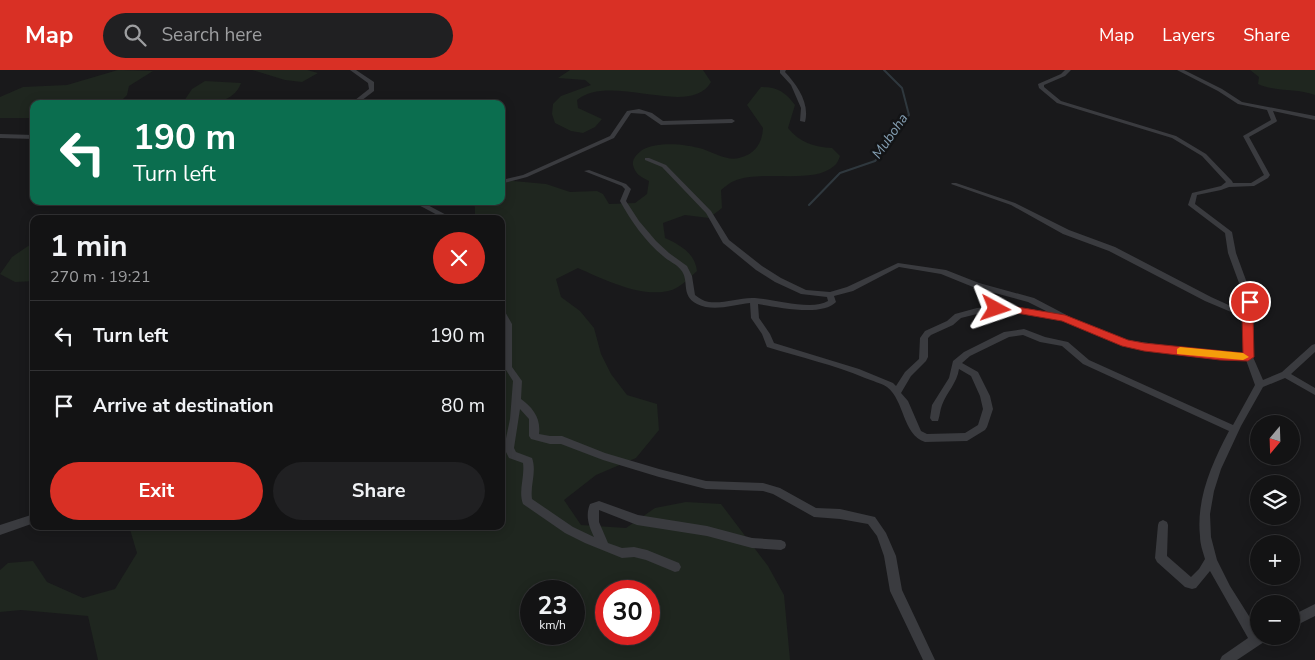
<!DOCTYPE html>
<html lang="en">
<head>
<meta charset="utf-8">
<style>
	:root { --surface:#131314; --page:#202022; --text:#f1f3f6; --muted:#9d9ea0; --line:#323234; --accent:#d93025 }
	body { margin:0; font-family:"Nunito Sans",sans-serif; background:var(--page); color:var(--text); height:100vh; display:flex; flex-direction:column; font-size:19px; white-space:nowrap }
	* { box-sizing:border-box; margin:0 }
	p { font-size:16px; color:var(--muted) }
	.icon { flex:none; width:28px; height:28px; fill:none; stroke:currentColor; stroke-width:2; stroke-linecap:round; stroke-linejoin:round }
	.map { position:relative; flex:1; overflow:hidden }
	.sheet { position:absolute; left:30px; top:145px; width:475px; height:315px; display:flex; flex-direction:column; background:var(--surface); border-radius:10px; box-shadow:0 2px 12px #0003,0 0 0 1px var(--line) }
	.sheet>* { flex:none }
	.top-card { position:absolute; left:30px; top:30px; width:475px; height:105px; border-radius:10px; box-shadow:0 2px 12px #0003,0 0 0 1px var(--line); background:#0b6e4f; color:#fff; overflow:hidden }
	.needle { width:32px; rotate:199deg }
	.buttons { position:absolute; left:1250px; top:345px; display:grid; gap:10px }
	.buttons a { display:grid; place-items:center; width:50px; height:50px; border-radius:50%; background:var(--surface); box-shadow:0 2px 12px #0003,0 0 0 1px var(--line); font-size:25px }
	.speed { position:absolute; left:520px; top:510px; display:flex; gap:10px; font-size:25px; font-weight:700; text-align:center }
	.speed>* { display:grid; place-content:center; width:65px; height:65px; border-radius:50%; background:var(--surface); box-shadow:0 2px 12px #0003,0 0 0 1px var(--line); line-height:1 }
	.speed small { font-size:12px; font-weight:400 }
	.speed .limit { border:8px solid #d22; background:#fff; color:#111 }
	.pin { position:absolute; display:grid; place-items:center; width:42px; height:42px; color:#fff; margin:-21px; border:2px solid #fff; border-radius:50%; box-shadow:0 1px 5px #0007 }
	.me { position:absolute; width:55px; margin:-28px; rotate:95deg; stroke-linejoin:round; filter:drop-shadow(0 0 4px #0008) }
	.turn { display:flex; align-items:center; gap:18px; height:105px; padding:0 20px; font-size:22px }
	.turn .icon { width:65px; height:65px; stroke-width:2.5 }
	.turn b { display:block; font-size:35px; line-height:42px }
	.round { display:grid; place-items:center; flex:none; width:52px; height:52px; border-radius:26px; background:var(--page) }
	.head { display:flex; align-items:center; justify-content:space-between; height:85px; padding:0 20px }
	h1 { font-size:30px; font-weight:700; line-height:38px }
	.primary-button { display:flex; gap:10px; margin-top:auto; padding:10px 20px }
	.primary-button a { flex:1; height:58px; border-radius:30px; background:var(--accent); color:#fff; font-size:20px; font-weight:700; line-height:58px; text-align:center }
	.primary-button a+a { background:var(--page); color:var(--text) }
	ul { padding:0; list-style:none }
	li { display:flex; align-items:center; gap:15px; height:70px; padding:0 20px; border-top:1px solid var(--line) }
	li div { flex:1 }
	li b { display:block; font-size:19px }
	li em { font-style:normal }
	header { display:flex; align-items:center; gap:30px; box-sizing:border-box; height:70px; padding:0 25px; background:var(--accent); color:#fff }
	header strong { font-size:24px }
	nav { display:flex; gap:28px; margin-inline-start:auto; font-size:18px }
	.search { width:350px; height:45px; background:var(--page); display:flex; align-items:center; gap:12px; box-sizing:border-box; padding:0 18px; border-radius:28px; color:var(--muted); font-size:19px }
	.map>svg:first-child { display:block }
	.green { fill:#1f261f; fill-rule:evenodd }
	.lines { fill:none; stroke-linecap:round; stroke-linejoin:round }
	.stream { stroke:#2f383e; stroke-width:2 }
	.street { fill:#3a3b3f; fill-rule:evenodd }
	.route { fill:#d93025; stroke:#8d1f18 }
	.slow { fill:#f59e0b }
	.labels { text-anchor:middle; dominant-baseline:central; stroke-width:5; stroke-linejoin:round; paint-order:stroke }
	.far-water-label { font-size:14px; font-style:italic; fill:#849fb3; stroke:#131416 }
</style>
</head>
<body>
<header>
<strong>Map</strong>
<div class="search"><svg class="icon" aria-label="search" viewBox="0 0 24 24"><circle cx="10" cy="10" r="6"/><path d="M15 15l6 6"/></svg>Search here</div>
<nav><a>Map</a><a>Layers</a><a>Share</a></nav>
</header>
<div class="map">
<svg width="1315" height="590" viewBox="0 0 1315 590">
	<rect width="100%" height="100%" fill="#19191b"/>
	<!-- green -->
	<path class="green" d="M118,0L153,1L129,16L127,25L118,34H34V48H0V27L23,17L67,15Z
		M252,0H307L318,3L302,12L285,10Z
		M570,0H703L711,12C690,49 611,2 577,30L578,38L602,49L595,57L583,63L571,61L555,53L552,44L553,34L561,26L591,15L585,10L558,8Z
		M1250,0H1315V25C1296,18 1276,22 1258,14L1259,7Z
		M205,11L241,13C233,36 203,34 182,34L192,19Z
		M761,17C778,17 785,22 795,35L788,58C799,72 814,77 832,78L840,86C839,89 837,94 834,96C813,115 762,99 734,111C729,113 725,117 721,120L722,138L709,148L685,145L663,153L665,168C680,175 695,183 697,201C690,207 681,217 672,220C643,229 605,210 578,198L556,209L561,227L580,241L594,258L601,284L611,304L627,325L657,334L659,360L636,388L596,405L564,430L581,455L626,458L655,438L686,432L721,434L768,496L784,525L790,590H98L88,546L21,540L0,542V500L8,493L33,491L47,512L83,528L115,519L137,483L129,456H501V149H475V137L471,131H501V110L546,114L570,122L597,121L603,124L609,134L635,133L647,124L649,111C641,107 635,104 633,95C632,89 637,84 642,80C659,71 685,74 703,79C714,83 727,91 739,88C755,84 762,74 763,58L747,35ZM531,521H574V564H531ZM606,521H649V564H606Z
		M34,172V211L15,212L0,204L12,187Z"/>
	<g class="lines">
		<!-- stream -->
		<path class="stream" d="M809,135L840,103L875,91L885,79L890,64L909,45L902,18L884,0"/>
		<!-- street -->
		<path class="street" d="M350,0H356L374,12V21L357,34H350L369,19L368,13Z
			M780,0H786L785,2C797,15 810,33 805,52L800,51L801,38L791,15L780,3Z
			M1065,0H1071L1065,6L1044,15V17L1061,31L1176,66L1206,84L1232,111L1233,113H1251L1264,105L1243,66L1271,50L1267,40L1238,34L1218,21L1177,0H1184L1222,19L1242,32L1315,46V50L1273,41L1277,51L1276,52L1249,67L1270,105L1268,108L1254,116L1229,117L1221,120L1197,125L1195,134L1232,162L1236,183L1254,232L1251,246L1253,287L1263,310L1282,302L1312,275L1315,274V282L1291,304L1315,318V325L1285,308L1263,317L1241,356L1221,399L1214,421L1210,444L1211,467L1217,490L1230,516L1259,562V566H1269L1267,570L1237,590H1220L1222,586L1248,568L1210,501L1196,518L1192,519L1185,517L1157,492L1155,488L1158,455L1159,452L1163,450L1167,452L1168,455L1167,486L1191,507L1199,499L1205,489C1203,482 1200,474 1200,466C1196,429 1212,393 1229,361L1083,294L1062,276L1040,272L1023,265L1009,267L970,286L962,293L978,302L990,326L993,339L987,357L985,360L967,371L925,372C902,364 905,331 887,317C881,313 872,311 865,308C834,295 800,287 767,277L762,264L751,248L750,233C733,235 713,242 697,234C680,225 690,211 681,200C677,194 668,191 663,186C645,171 631,151 620,131L625,119L622,116L584,101L589,100L626,114L631,119L626,131L639,151L656,171L669,183L687,196L692,206L695,225C699,228 703,231 709,232C724,234 740,227 755,228C773,229 812,241 828,231L827,227L801,224L775,212L756,200L723,173L706,143L662,97L645,90V88H649L666,95L711,141L729,170L762,196L781,208L806,220L830,222L847,217L898,193L946,200L979,213L1034,228L1076,250L1127,270L1220,283L1245,284L1243,247L1205,231L1109,181L1063,164L1011,135L951,114L952,113H956L1015,133L1069,160L1115,177L1211,227L1244,242L1246,232L1228,183L1225,163L1188,135L1192,123L1221,116L1226,112L1202,86L1172,68L1057,33L1039,18L1038,14L1061,4ZM899,197L941,204L973,217L1028,232L1048,242L1005,235L977,238L955,244L947,251L925,261L920,268L919,289L905,302L896,316L893,313L859,299L774,273L770,264L759,248L758,234C777,237 822,247 836,232L834,226L853,221ZM1005,241L1055,249L1058,248L1070,254L1126,276L1220,289L1246,290L1255,315L1233,355L1089,290L1068,272L1045,267L1024,259L1004,262L964,282L953,291L949,308L932,335L930,348L932,351H938C940,345 940,340 942,335C947,322 957,313 959,299L971,306L980,326L983,339L978,355L965,363L927,364L921,361L908,331L901,323L911,306L926,291L928,287V268L931,265L953,255L961,248L977,244Z
			M639,39L652,43L663,51L732,49L735,51L732,53L661,55L645,44L631,43L614,68L527,107L504,113L501,112L502,110L523,105L610,66L627,41Z
			M0,64L34,65V69L0,68Z
			M411,131H420L454,149H445Z
			M501,239L504,240L512,254V297L522,311L521,329C533,338 541,348 539,364L550,366H562L605,383L659,399L706,411L763,413L780,418L816,438L840,439L875,447L886,463L896,486L902,520L935,590H923L890,521L884,486L877,466L868,454L840,449L814,447L773,424L763,421L706,419L659,407L603,390L561,374H550L531,369L529,366V349L520,339L514,378L516,382L532,388C537,402 530,415 532,429L573,457L594,467C589,456 585,446 590,434L599,431L638,445L707,456L752,468L781,470L785,472L786,475L785,478L781,480L752,478L707,466L637,455L599,440V452L608,473L622,478L634,477L647,480L679,493L681,497L679,501L675,502L646,490L634,487L622,488L585,473L565,463L523,434C518,421 525,407 523,393L509,388L504,378L510,349L513,311L504,297V254L501,249Z
			M34,444V453L0,465V455Z
			M1315,534V546L1291,558V546Z"/>
	</g>
	<!-- route -->
	<path class="route" d="M1250,229L1256,232L1253,246L1254,287L1248,291L1220,290L1144,281L1122,276L1062,251L1005,241L996,243L991,239L992,237L1005,235L1065,245L1128,270L1144,273L1243,283L1242,246L1245,232Z"/>
	<!-- slow -->
	<path class="slow" d="M1180,277L1243,283L1249,287L1243,290L1177,284V279Z"/>
	<g class="labels">
		<!-- far-water labels -->
		<g class="far-water-label">
			<text transform="translate(890 66) rotate(-55)">Muboha</text>
		</g>
	</g>
</svg>
<div class="buttons">
<a><svg class="needle" viewBox="-14 -14 28 28"><path d="M0-13l5 13h-10z" fill="#e53935"/><path d="M0 13l5-13h-10z" fill="#9d9ea0"/></svg></a>
<a><svg class="icon" aria-label="layers" viewBox="0 0 24 24"><path d="M12 4l9 5-9 5-9-5zM3 14l9 5 9-5"/></svg></a>
<a>+</a>
<a>−</a>
</div>
<div class="speed"><div>23<small>km/h</small></div><div class="limit">30</div></div>
<div class="pin" style="left:1250px;top:232px;background:#d93025"><svg class="icon" aria-label="arrive" viewBox="0 0 24 24"><path d="M6 21V4h12l-3 4 3 4H6"/></svg></div>
<svg class="me" style="left:996px;top:239px" viewBox="-20 -20 40 40"><path d="M0-17L14 15 0 8-14 15z" fill="#d93025" stroke="#fff" stroke-width="4"/></svg>
<div class="top-card">
<div class="turn"><svg class="icon" aria-label="left" viewBox="0 0 24 24"><path d="M17 20v-9H6M10 6l-5 5 5 5"/></svg><div><b>190 m</b>Turn left</div></div>
</div>
<section class="sheet">
<div class="head"><div><h1>1 min</h1><p>270 m · 19:21</p></div><a class="round" style="background:#d93025;color:#fff"><svg class="icon" aria-label="close" viewBox="0 0 24 24"><path d="M6 6l12 12M18 6L6 18"/></svg></a></div>
<ul>
<li><svg class="icon" aria-label="left" viewBox="0 0 24 24"><path d="M17 20v-9H6M10 6l-5 5 5 5"/></svg><div><b>Turn left</b></div><em>190 m</em></li>
<li><svg class="icon" aria-label="arrive" viewBox="0 0 24 24"><path d="M6 21V4h12l-3 4 3 4H6"/></svg><div><b>Arrive at destination</b></div><em>80 m</em></li>
</ul>
<div class="primary-button"><a>Exit</a><a>Share</a></div>
</section>
</div>
</body>
</html>
